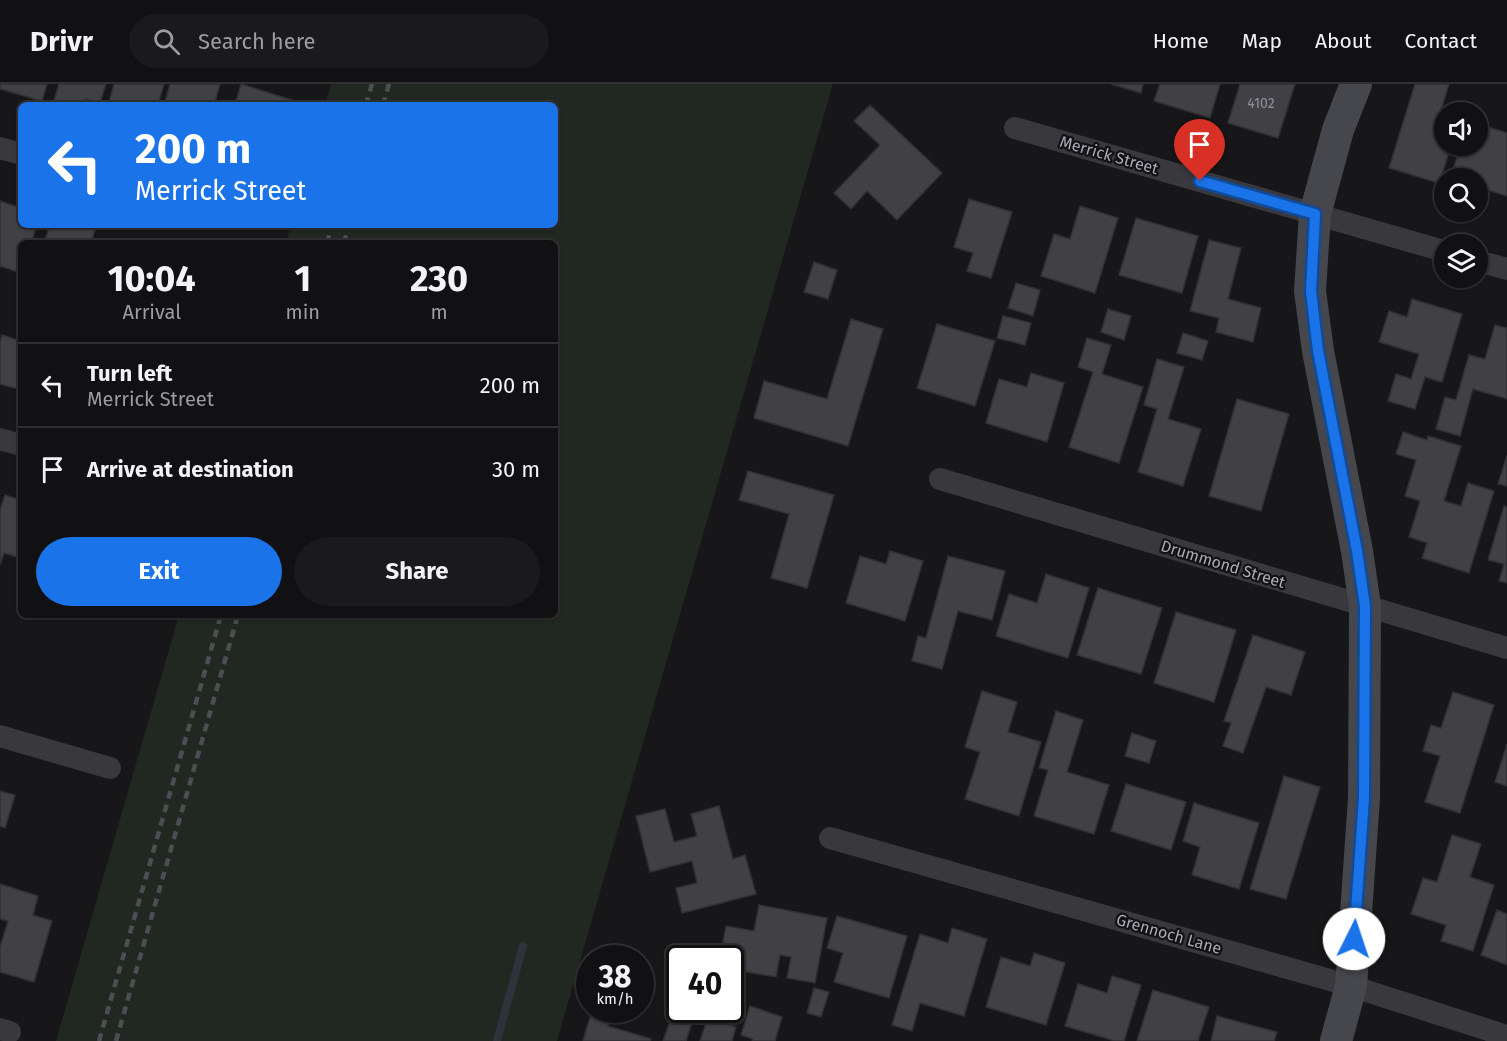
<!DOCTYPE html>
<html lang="en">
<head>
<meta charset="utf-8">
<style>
	:root { --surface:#111012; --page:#1a191b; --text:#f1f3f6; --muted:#9c9d9f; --line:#303032; --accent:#1a73e8 }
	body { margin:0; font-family:"Fira Sans",sans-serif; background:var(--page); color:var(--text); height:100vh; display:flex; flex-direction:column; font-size:22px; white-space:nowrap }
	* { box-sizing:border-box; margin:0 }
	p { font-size:20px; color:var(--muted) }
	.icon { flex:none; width:33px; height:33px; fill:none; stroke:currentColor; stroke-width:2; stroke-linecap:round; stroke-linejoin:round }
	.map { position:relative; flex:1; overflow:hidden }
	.details { position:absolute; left:18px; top:156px; width:540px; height:378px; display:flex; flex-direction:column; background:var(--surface); border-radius:9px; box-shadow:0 2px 4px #0004,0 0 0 2px var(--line) }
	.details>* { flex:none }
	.banner { position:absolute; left:18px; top:18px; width:540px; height:126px; border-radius:9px; box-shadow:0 2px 4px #0004,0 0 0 2px var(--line); background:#1a73e8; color:#fff; overflow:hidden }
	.fabs { position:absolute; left:1434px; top:18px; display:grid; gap:12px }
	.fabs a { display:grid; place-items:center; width:54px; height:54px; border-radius:50%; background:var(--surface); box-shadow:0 2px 4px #0004,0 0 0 2px var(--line); font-size:30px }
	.speed { position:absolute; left:576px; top:861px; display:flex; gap:12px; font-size:30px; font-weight:700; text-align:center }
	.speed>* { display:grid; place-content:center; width:78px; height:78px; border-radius:50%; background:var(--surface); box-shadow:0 2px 4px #0004,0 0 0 2px var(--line); line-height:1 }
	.speed small { font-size:15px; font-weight:400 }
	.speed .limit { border:3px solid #111; border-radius:9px; background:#fff; color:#111 }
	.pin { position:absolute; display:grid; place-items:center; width:51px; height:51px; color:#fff; margin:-62px -26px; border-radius:50% 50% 50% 0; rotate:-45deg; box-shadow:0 0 6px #0007 }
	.pin .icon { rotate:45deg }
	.me { position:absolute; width:66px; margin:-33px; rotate:4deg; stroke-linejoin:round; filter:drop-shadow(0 0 4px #0008) }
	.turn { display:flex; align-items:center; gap:21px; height:126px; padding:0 18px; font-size:27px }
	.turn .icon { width:78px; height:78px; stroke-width:2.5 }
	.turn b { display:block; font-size:42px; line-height:51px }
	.eta { display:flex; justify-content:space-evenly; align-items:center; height:102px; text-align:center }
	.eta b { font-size:36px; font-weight:700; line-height:42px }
	.button { display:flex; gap:12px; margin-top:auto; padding:12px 18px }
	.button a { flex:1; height:69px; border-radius:36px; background:var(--accent); color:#fff; font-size:24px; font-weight:700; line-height:69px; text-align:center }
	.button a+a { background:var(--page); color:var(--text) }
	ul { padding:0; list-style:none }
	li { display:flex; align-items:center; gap:18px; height:84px; padding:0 18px; border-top:2px solid var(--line) }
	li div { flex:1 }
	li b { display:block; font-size:22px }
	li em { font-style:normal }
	header { display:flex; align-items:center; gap:36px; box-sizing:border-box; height:84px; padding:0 30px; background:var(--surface); border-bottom:2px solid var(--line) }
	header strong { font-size:28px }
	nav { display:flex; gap:33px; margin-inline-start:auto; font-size:21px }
	.search { width:420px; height:54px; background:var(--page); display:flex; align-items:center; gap:15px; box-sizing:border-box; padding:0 21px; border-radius:33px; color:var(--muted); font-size:22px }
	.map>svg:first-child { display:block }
	.green { fill:#212822 }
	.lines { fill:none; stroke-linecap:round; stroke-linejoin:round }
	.stream { stroke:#2d333b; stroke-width:8 }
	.building { fill:#414145; stroke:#313034; stroke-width:1.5 }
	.street { stroke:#38383d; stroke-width:22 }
	.secondary { stroke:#46464d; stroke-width:32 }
	.rail { stroke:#4d4d54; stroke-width:4.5; stroke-dasharray:8 6; stroke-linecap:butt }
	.route-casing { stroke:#114b97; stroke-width:15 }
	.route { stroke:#1a73e8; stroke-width:10 }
	.labels { text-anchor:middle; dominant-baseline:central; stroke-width:4.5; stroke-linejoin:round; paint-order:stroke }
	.number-label { font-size:14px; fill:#8f919a }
	.street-label { font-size:16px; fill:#a9acb7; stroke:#121113 }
</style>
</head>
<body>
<header>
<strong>Drivr</strong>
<div class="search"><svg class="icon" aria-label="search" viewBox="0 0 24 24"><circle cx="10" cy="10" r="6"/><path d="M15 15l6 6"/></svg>Search here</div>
<nav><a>Home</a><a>Map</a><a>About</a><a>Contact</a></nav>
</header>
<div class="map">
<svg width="1507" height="957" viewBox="0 0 1507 957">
	<rect width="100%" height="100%" fill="#171618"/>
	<!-- green -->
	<path class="green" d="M331,0H833L557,957H56L179,531H555V159H286L291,141H555V21H325Z"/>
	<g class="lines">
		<!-- stream -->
		<path class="stream" d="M497,957L523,862"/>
	</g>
	<!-- building -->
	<path class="building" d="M1,0H47L42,17L0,5Z
		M59,0H106L100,19L85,15L83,21H57L53,20Z
		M114,0H164L158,21H108Z
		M170,0H220L214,21H164Z
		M241,0L298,18L297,21H235Z
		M1111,0H1143L1141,9Z
		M1160,0H1220L1210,34L1154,17Z
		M1240,0H1295L1278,54L1228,39Z
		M1415,0H1449L1438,36L1444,38V62H1451L1439,99L1389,84Z
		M870,21L942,89L897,136L867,107L851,125L834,109L880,61L854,37Z
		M1478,40L1507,49V112L1478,103V94H1450L1461,62H1478Z
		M969,115L1012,128L991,194L967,187L973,169L954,163Z
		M0,117L21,124V141H37L31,159H21V189L0,182Z
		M1080,122L1118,134L1095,209L1041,192L1054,150L1070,155Z
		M1136,134L1198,152L1182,209L1119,191Z
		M50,141H80L95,146L91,159H44Z
		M1209,156L1241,164L1228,215L1261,224L1253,258L1216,248L1219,234L1190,227Z
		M814,178L837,186L828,215L804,208Z
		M1016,199L1040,206L1033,232L1008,224Z
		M1412,215L1462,230L1442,298L1425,293L1415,325L1388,317L1396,290L1411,295L1419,270L1379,258L1389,227L1407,233Z
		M1108,225L1131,232L1124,256L1101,248Z
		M1003,232L1031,239L1025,261L997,254Z
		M851,235L883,245L848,362L754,334L764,297L827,315Z
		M937,240L995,257L975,322L917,304Z
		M1495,241L1507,244V315L1473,305L1460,352L1436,345L1445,313L1456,316L1469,271L1485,275Z
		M1183,249L1208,257L1202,276L1177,269Z
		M2,251L21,257V306L0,300V258Z
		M1087,254L1111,261L1102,290L1143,303L1119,379L1069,363L1093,288L1078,283Z
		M1157,275L1184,283L1168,335L1201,345L1183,402L1138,388L1157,325L1144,321Z
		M1031,289L1064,299L1047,358L986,339L999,295L1027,303Z
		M1237,315L1289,330L1261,427L1209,412Z
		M1403,348L1427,356L1428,352L1461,362L1444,417L1461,422L1468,399L1494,407L1469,489L1422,474L1427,459L1409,453L1420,417L1405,412L1416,376L1396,370Z
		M1507,371V402L1498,400Z
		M748,387L834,411L807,504L771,494L789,430L739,416Z
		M5,411L21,416V474L4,469L0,481V426Z
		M1504,422L1507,423V499L1499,497L1504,480L1488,476Z
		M890,467L923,477L905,537L846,519L860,472L886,480Z
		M948,472L1005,487L992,536L958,527L942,585L912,577L918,552L926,554Z
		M1046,490L1089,504L1068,574L996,552L1009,510L1037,519Z
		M1098,504L1162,524L1141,590L1077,571Z
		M1176,528L1236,546L1214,618L1154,599Z
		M1253,551L1305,568L1291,611L1266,603L1243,669L1223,662L1231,639L1224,637Z
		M982,607L1017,618L1008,648L1041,658L1019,732L965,715L980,668L965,663Z
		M1453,608L1494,621L1460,729L1425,718L1440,672L1423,667L1431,641L1441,644Z
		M1056,627L1083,636L1067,688L1109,701L1094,750L1034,732L1048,686L1039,684Z
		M1132,649L1156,657L1149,679L1125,672Z
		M1507,660V702L1495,698Z
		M1284,692L1320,703L1286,815L1250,805Z
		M1126,700L1186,718L1171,766L1111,747Z
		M0,707L15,711L5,744L0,742Z
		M1194,719L1259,739L1239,805L1192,791L1200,763L1183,757Z
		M719,722L733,775L745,771L756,810L682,829L676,804L697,799L692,777L650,788L636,732L665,725L674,758L697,752L691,730Z
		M1452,751L1481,760L1470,793L1494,801L1473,867L1441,857L1446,841L1411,830L1423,794L1437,798Z
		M0,800L38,812L33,831L52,837L34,898L0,888V863L8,837L0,835Z
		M759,821L827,834L815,899L787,894L791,873L780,871L776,893L730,885V874H720L726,842L754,847Z
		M1497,826L1507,830V881L1481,871Z
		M837,832L907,852L889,914L834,898L843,869L827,864Z
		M952,844L987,855L964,932L920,919L912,947L892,941L920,850L948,859Z
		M1034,869L1065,879L1046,941L986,923L1001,873L1030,882Z
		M1112,892L1141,901L1124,957H1115L1065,942L1078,900L1107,909Z
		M672,904L680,906V926H696L686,957H663L674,926L666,924Z
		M814,904L829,908L821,933L807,929Z
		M1153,906L1209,923L1198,957H1137Z
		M750,922L782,933L775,957H752L753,955L741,951Z
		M592,926H612L608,942L651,955L650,957H583Z
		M1217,932L1277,948L1274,957H1211Z
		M708,933L736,943L732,957H700Z"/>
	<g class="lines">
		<!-- street -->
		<path class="street" d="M1015,44L1444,167
			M0,64L21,70
			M1478,177L1507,185
			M0,355L21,361
			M940,395L1507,564
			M0,652L110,684
			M830,754L1351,902L1507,952
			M0,945L10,948"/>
		<!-- secondary -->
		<path class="secondary" d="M1336,957L1351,902L1364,714L1365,522L1357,467L1318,267L1310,207L1315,130L1338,46L1356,0"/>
		<!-- rail -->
		<path class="rail" d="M366,21L372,0
			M383,21L389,0
			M327,159L332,141
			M344,159L349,141
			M99,957L221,531
			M116,957L238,531"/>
	</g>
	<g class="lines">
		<!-- route casing -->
		<g class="route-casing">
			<path id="route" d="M1200,97L1315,130L1311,207L1318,267L1357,467L1365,522L1364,714L1354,855"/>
		</g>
		<!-- route -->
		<use href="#route" class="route"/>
	</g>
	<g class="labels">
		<!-- number labels -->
		<g class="number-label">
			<text x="1261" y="19">4102</text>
		</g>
		<!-- street labels -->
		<g class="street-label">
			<text transform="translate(1109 71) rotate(16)">Merrick Street</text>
			<text transform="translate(1223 480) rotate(17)">Drummond Street</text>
			<text transform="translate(1169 850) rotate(16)">Grennoch Lane</text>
		</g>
	</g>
</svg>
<div class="fabs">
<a><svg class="icon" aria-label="sound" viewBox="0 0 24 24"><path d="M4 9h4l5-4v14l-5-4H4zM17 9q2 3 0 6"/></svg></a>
<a><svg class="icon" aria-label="search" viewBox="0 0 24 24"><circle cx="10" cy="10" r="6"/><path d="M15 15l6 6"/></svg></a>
<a><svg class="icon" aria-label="layers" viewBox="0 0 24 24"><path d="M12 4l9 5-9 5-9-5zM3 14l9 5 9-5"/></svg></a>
</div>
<div class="speed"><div>38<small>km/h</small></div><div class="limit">40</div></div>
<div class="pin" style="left:1200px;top:97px;background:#d93025"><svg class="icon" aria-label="arrive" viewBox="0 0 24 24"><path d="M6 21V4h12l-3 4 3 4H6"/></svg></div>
<svg class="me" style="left:1354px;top:855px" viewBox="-20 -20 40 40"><circle r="19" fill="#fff"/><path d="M0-13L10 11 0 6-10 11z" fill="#1a73e8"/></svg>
<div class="banner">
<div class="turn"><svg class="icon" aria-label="left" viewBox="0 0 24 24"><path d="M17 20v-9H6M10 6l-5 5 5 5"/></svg><div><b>200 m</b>Merrick Street</div></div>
</div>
<section class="details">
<div class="eta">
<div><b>10:04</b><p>Arrival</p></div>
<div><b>1</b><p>min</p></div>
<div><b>230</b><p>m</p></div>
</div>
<ul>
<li><svg class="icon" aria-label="left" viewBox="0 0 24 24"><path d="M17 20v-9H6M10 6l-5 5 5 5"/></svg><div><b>Turn left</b><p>Merrick Street</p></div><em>200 m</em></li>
<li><svg class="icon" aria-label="arrive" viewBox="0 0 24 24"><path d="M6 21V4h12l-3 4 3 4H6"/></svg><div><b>Arrive at destination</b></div><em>30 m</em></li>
</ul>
<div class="button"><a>Exit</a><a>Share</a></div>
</section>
</div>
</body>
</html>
